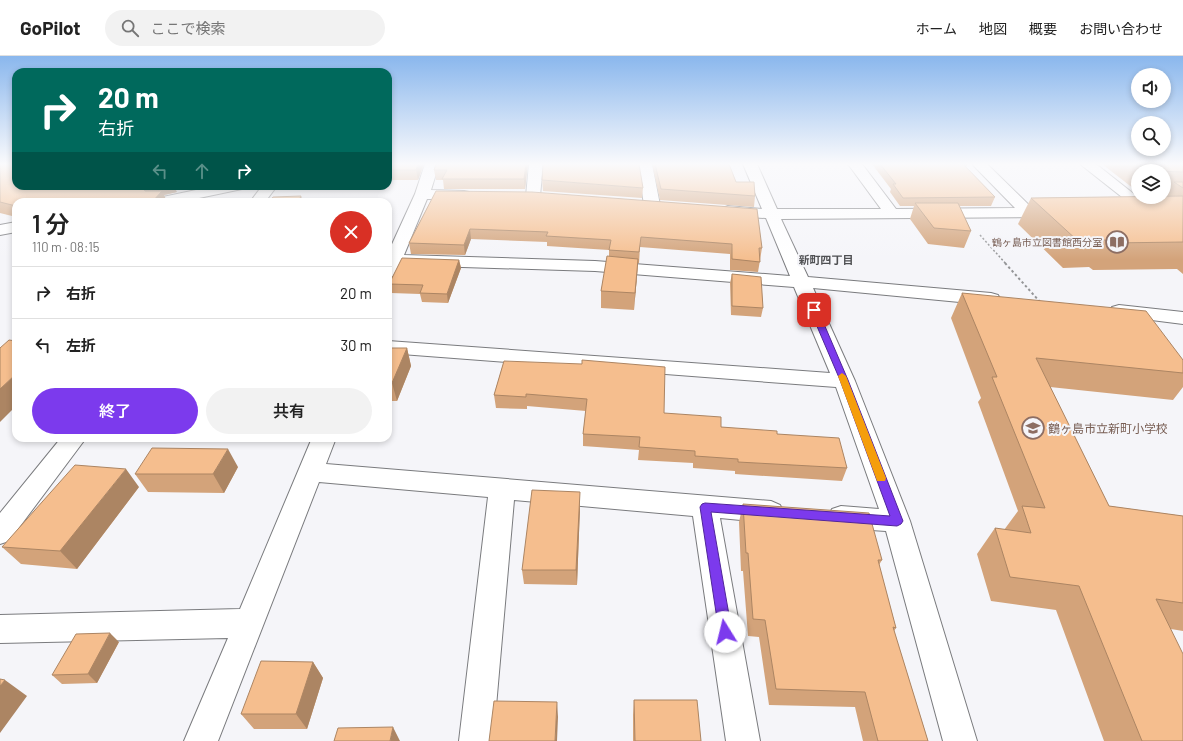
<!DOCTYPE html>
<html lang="ja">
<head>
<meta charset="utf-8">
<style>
	:root { --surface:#fff; --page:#f2f2f2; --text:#222; --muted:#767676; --line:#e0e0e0; --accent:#7c3aed }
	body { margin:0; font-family:Barlow,"Noto Sans JP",sans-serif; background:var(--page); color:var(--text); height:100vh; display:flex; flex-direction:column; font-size:15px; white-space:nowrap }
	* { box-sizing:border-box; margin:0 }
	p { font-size:13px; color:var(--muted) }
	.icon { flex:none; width:22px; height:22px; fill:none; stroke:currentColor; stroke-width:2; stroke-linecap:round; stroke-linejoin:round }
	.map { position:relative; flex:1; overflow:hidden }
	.sheet { position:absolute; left:12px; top:142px; width:380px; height:244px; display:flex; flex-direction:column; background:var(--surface); border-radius:12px; box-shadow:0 2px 6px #0003 }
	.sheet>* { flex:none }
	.guide { position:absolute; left:12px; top:12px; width:380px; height:122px; border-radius:12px; box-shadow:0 2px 6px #0003; background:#00695c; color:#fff; overflow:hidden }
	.tools { position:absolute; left:1131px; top:12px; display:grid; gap:8px }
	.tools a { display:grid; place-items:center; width:40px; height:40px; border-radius:50%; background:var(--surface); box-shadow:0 2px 6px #0003; font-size:20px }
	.pin { position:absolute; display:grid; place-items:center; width:34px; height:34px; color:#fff; margin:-17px; border-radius:8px; box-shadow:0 2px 6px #0006 }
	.me { position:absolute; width:44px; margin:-22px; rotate:351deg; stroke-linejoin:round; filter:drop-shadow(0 0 3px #0008) }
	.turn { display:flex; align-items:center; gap:14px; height:84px; padding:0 20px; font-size:18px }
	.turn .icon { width:52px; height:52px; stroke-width:2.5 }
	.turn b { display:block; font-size:28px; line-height:34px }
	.lanes { display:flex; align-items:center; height:38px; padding:0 20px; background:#0003; justify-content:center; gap:20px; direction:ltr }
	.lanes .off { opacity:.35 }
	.round { display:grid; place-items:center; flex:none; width:42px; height:42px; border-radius:21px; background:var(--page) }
	.headline { display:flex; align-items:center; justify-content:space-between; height:68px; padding:0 20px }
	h1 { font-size:24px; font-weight:600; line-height:30px }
	.button { display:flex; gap:8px; margin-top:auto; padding:8px 20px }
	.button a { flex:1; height:46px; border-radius:24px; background:var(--accent); color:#fff; font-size:16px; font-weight:600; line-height:46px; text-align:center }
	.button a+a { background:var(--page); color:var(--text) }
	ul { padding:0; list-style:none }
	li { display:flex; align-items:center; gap:12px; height:52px; padding:0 20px; border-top:1px solid var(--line) }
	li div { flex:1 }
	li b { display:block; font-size:15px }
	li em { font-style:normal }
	header { display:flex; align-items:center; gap:24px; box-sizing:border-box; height:56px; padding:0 20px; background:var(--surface); border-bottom:1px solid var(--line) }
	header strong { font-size:19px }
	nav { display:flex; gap:22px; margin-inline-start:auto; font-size:14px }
	.search { width:280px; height:36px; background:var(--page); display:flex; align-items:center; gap:10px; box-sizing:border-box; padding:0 14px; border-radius:22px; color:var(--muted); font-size:15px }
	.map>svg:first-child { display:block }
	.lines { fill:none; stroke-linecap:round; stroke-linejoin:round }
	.minor-casing { stroke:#7a7b7e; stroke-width:2 }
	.path-far1 { stroke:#949597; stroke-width:1.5; stroke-dasharray:2 2; stroke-linecap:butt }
	.path { stroke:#949597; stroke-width:2; stroke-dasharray:2.5 2.5; stroke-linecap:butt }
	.minor { fill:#fff; fill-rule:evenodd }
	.wall { fill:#d3a37a }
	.shaded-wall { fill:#ac8563 }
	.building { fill:#f5be8e; stroke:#ac8563 }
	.route { fill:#7c3aed; stroke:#51269a }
	.slow { fill:#f59e0b }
	.labels { text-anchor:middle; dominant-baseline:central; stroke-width:4; stroke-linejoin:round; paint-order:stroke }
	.far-education-label { font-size:10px; fill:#785e54; stroke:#f5f5f9; text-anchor:end }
	.far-neighbourhood-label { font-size:11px; font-weight:bold; fill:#4f5053; stroke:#f5f5f9 }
	.education-label { font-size:12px; fill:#785e54; stroke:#f5f5f9; text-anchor:start }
</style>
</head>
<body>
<header>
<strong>GoPilot</strong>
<div class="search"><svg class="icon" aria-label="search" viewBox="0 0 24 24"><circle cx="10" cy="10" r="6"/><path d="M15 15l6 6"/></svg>ここで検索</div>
<nav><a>ホーム</a><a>地図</a><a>概要</a><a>お問い合わせ</a></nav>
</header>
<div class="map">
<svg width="1183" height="685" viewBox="0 0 1183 685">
	<rect width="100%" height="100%" fill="#f5f5f9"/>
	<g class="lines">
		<!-- minor casing -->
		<g class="minor-casing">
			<path id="minor" d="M425,108H439L431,134L464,135L469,136L471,139L469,142L464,143H427L404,199L595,205L790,220L766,162L728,160L723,158L720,155L723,152L728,150L762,153L743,108H757L777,153H881L848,108H862L896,153L1015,152L972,108H987L1032,152L1059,153L1062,156L1059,159L1054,161L781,163L808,221L991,237L998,239L1000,243L998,247L991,249L813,232L855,325L910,465L977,685H943L886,475L841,472L832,469L828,461L832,453L841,450L879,453L836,331L388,297V285L830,317L794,231L595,215L399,209L394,220L388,221V197L415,138Z
				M529,108H543L540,140L538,143L533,144L528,143L526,140Z
				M638,108H652L660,149L657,152L652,154L647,152L644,149Z
				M1080,108H1096L1144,146L1142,149L1137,150L1132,149Z
				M215,130H244L242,133L180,146H151L153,143L158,142Z
				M262,130H277L265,146H250Z
				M16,166V176L0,179V169Z
				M1119,249L1183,256V268L1112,259L1110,255L1112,251Z
				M61,382H86L9,485L0,488V457Z
				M312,382H336L326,408L771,445L780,449L784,456L780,463L771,467L720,462L760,685H726L693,460L514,444L493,685H459L488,441L319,426L218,685H184L228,582L0,587V559L240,553Z"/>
		</g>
		<!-- path-far1 -->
		<path class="path-far1" d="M980,179L1006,208"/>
		<!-- path -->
		<path class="path" d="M1005,207L1041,247"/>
		<!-- minor -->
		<use href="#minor" class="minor"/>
	</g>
	<!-- wall -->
	<path class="wall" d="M0,108L177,136L164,139L167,146H16V161L0,157Z
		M388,108H424L418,124H388Z
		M528,108L525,133H444L443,124H436L434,114Z
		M652,108H729L736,126L755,140L754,151L660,144Z
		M872,108H966L967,109L966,111L995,141L991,150H959L971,175L964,192L928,188L910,163L914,150H900L890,136L891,133Z
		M1102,108H1183V218L1177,213L1093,214L1089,211L1063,212L1018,168L1031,142L1164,140V115H1138V136Z
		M542,124L643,132L642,142L543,135Z
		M292,130H324L323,131H293Z
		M436,135L762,192L758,216L730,214V198L640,191L639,207H638L634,254L601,252V235L609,201V194L547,190V186L471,183L465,199L411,198L409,187Z
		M459,204L461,212L448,247L422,246L420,238L391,237L389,228Z
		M732,218L763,252L761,261L731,259L730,227Z
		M962,237L1183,304V331L1173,344L1050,331L1109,450L1183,460V575L1171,573L1183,685H1104L1056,554L991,545L977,498L995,472L1004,474L1018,455L978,346L981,342L951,262Z
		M388,292H407L411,310L397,345H388Z
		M504,305L664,357L721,371L777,378L847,412L842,425L735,418V415L693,412V407L638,404L639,394L583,390V378L586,355L527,350V353L496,352L494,339Z
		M238,411L224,437L148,436L135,418Z
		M139,431L77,513L21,508L2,491Z
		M743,448L882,504L879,509L896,572L894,575L928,685H863L855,651L769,649L759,581L748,580L743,515H741L739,466Z
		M580,451L577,529L524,528L522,514Z
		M119,586L97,627L62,628L52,619Z
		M313,606L323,622L307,673H254L241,658Z
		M634,644L701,685H633V659Z"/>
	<!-- shaded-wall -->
	<path class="shaded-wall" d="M418,108H424L418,124L416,114Z
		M526,108H528L525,133L524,123Z
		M145,130H174L177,136L164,139L167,146H152L143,133Z
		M301,140L303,146H298Z
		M470,173L471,183L465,199L464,189Z
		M638,203L637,220L634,254L635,237Z
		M459,204L461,212L448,247L447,238Z
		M407,292L411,310L397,345L392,327Z
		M16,318V350L0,366V333Z
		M228,393L238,411L224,437L213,418Z
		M126,413L139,431L77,513L60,495Z
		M580,436V451L577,529L576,514Z
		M110,577L119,586L97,627L88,618Z
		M313,606L323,622L307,673L296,658Z
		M5,624L27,640L0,677V630Z
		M557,646L558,661L557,685H555Z
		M393,671L400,685H390Z"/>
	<!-- building -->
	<path class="building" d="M0,108H16V130H145L143,133L145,135H162L152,146H16V150L0,146Z
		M388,108H418L416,114H388Z
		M436,108H526L524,123H442L447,114H434Z
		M543,108H639L643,132L542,124Z
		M655,108H729L736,126H754L755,140L661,133Z
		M880,108H966L967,109H964L995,141L903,142L893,128H896Z
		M1148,108H1183V116L1158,115Z
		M1174,126H1183V132Z
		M436,135L532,136L757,153L762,192H759L760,206L732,203V188L641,181L639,196L609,194L611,184L546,180L548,176L470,173L464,189L409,187Z
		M301,140L298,146H269L273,141Z
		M1183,140V186L1109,187L1105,184L1078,185L1031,142Z
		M915,147H958L971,175L934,172Z
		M607,200L638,203L635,237L601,235Z
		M402,202L459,204L447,238L420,237L423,229L389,228Z
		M732,218L761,221L763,252L732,250Z
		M962,237L1146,255L1183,304V317L1036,302L1109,450L1183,460V547L1156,543L1183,598V685H1142L1079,530L1010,521L995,472L1031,477L1022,450L1045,452L992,321H997Z
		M9,284L16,285V318L0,333V292Z
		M388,292H407L392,327H388Z
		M582,304L665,311L664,357L721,361V371L777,375V378L839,382L847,412L738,406V403L695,400V395L639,391L640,381L583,378L587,343L526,338V341L494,339L504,305L582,308Z
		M152,392L228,393L213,418H135Z
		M75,409L126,413L60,495L2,491Z
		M532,434L580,436L576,514H522Z
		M743,448L869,457L882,504H878L896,572L893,571L928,685H878L865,636L776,633L765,564L753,563L748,497H746Z
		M110,577L88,618L52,619L76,578Z
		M261,605L313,606L296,658H241Z
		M0,623L5,624L0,630Z
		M634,644H697L701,685H635Z
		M494,645L557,646L555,685H489Z
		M393,671L390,685H334L338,672Z"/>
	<!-- sky -->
	<linearGradient id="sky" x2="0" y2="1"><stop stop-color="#8ab7ed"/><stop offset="0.53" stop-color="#fafafc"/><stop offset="1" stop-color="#fafafc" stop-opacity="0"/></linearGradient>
	<rect width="1183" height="204" fill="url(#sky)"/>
	<!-- route -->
	<path class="route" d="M814,251L818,254L848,324L903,465L901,468L897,470L711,456L732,576L730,580L725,582L721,580L719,576L700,451L702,448L705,447L890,460L840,324L810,254Z"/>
	<!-- slow -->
	<path class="slow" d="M842,317L846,320L886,422L885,425H877L876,422L838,320Z"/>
	<!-- icons -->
	<defs>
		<g id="library-ring" transform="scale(1.15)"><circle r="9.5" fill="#f5f5f9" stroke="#8d6e63" stroke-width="1.5"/><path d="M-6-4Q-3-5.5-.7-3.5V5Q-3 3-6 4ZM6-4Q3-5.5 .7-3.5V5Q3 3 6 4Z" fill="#8d6e63"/></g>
		<g id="school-ring" transform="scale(1.15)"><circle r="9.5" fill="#f5f5f9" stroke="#8d6e63" stroke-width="1.5"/><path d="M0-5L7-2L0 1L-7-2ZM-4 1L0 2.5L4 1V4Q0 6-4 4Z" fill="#8d6e63"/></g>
	</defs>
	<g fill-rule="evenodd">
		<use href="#library-ring" x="1117" y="186"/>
		<use href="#school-ring" x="1033" y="372"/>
	</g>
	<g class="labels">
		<!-- far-education labels -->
		<g class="far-education-label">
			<text x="1102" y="186">鶴ヶ島市立図書館西分室</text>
		</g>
		<!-- far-neighbourhood labels -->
		<g class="far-neighbourhood-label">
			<text x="826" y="203">新町四丁目</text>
		</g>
		<!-- education labels -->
		<g class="education-label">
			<text x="1048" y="372">鶴ヶ島市立新町小学校</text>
		</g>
	</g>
</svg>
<div class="tools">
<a><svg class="icon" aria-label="sound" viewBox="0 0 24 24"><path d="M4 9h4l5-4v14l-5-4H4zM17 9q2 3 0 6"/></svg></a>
<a><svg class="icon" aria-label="search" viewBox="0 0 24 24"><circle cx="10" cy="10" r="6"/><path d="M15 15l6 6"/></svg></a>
<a><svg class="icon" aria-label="layers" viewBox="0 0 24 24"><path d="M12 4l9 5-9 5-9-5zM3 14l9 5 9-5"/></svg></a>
</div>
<div class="pin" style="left:814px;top:254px;background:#d93025"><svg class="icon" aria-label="arrive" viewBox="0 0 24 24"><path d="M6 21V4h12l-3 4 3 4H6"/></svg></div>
<svg class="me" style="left:725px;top:576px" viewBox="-20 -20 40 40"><circle r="19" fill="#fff"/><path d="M0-13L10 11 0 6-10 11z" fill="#7c3aed"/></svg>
<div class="guide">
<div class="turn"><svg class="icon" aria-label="right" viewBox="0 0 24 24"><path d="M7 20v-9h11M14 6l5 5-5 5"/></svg><div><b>20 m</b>右折</div></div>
<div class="lanes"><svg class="icon off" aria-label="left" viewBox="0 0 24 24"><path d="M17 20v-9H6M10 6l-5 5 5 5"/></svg><svg class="icon off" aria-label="ahead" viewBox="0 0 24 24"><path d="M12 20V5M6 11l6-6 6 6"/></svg><svg class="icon" aria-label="right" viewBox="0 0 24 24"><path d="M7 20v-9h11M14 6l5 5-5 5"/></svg></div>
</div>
<section class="sheet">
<div class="headline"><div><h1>1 分</h1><p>110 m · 08:15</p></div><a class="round" style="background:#d93025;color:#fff"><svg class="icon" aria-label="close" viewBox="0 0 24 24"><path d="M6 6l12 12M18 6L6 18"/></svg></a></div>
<ul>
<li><svg class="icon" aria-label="right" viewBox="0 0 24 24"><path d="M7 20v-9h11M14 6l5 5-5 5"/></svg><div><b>右折</b></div><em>20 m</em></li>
<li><svg class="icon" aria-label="left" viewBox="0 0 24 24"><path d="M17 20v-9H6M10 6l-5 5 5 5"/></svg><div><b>左折</b></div><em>30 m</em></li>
</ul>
<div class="button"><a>終了</a><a>共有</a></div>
</section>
</div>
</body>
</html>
